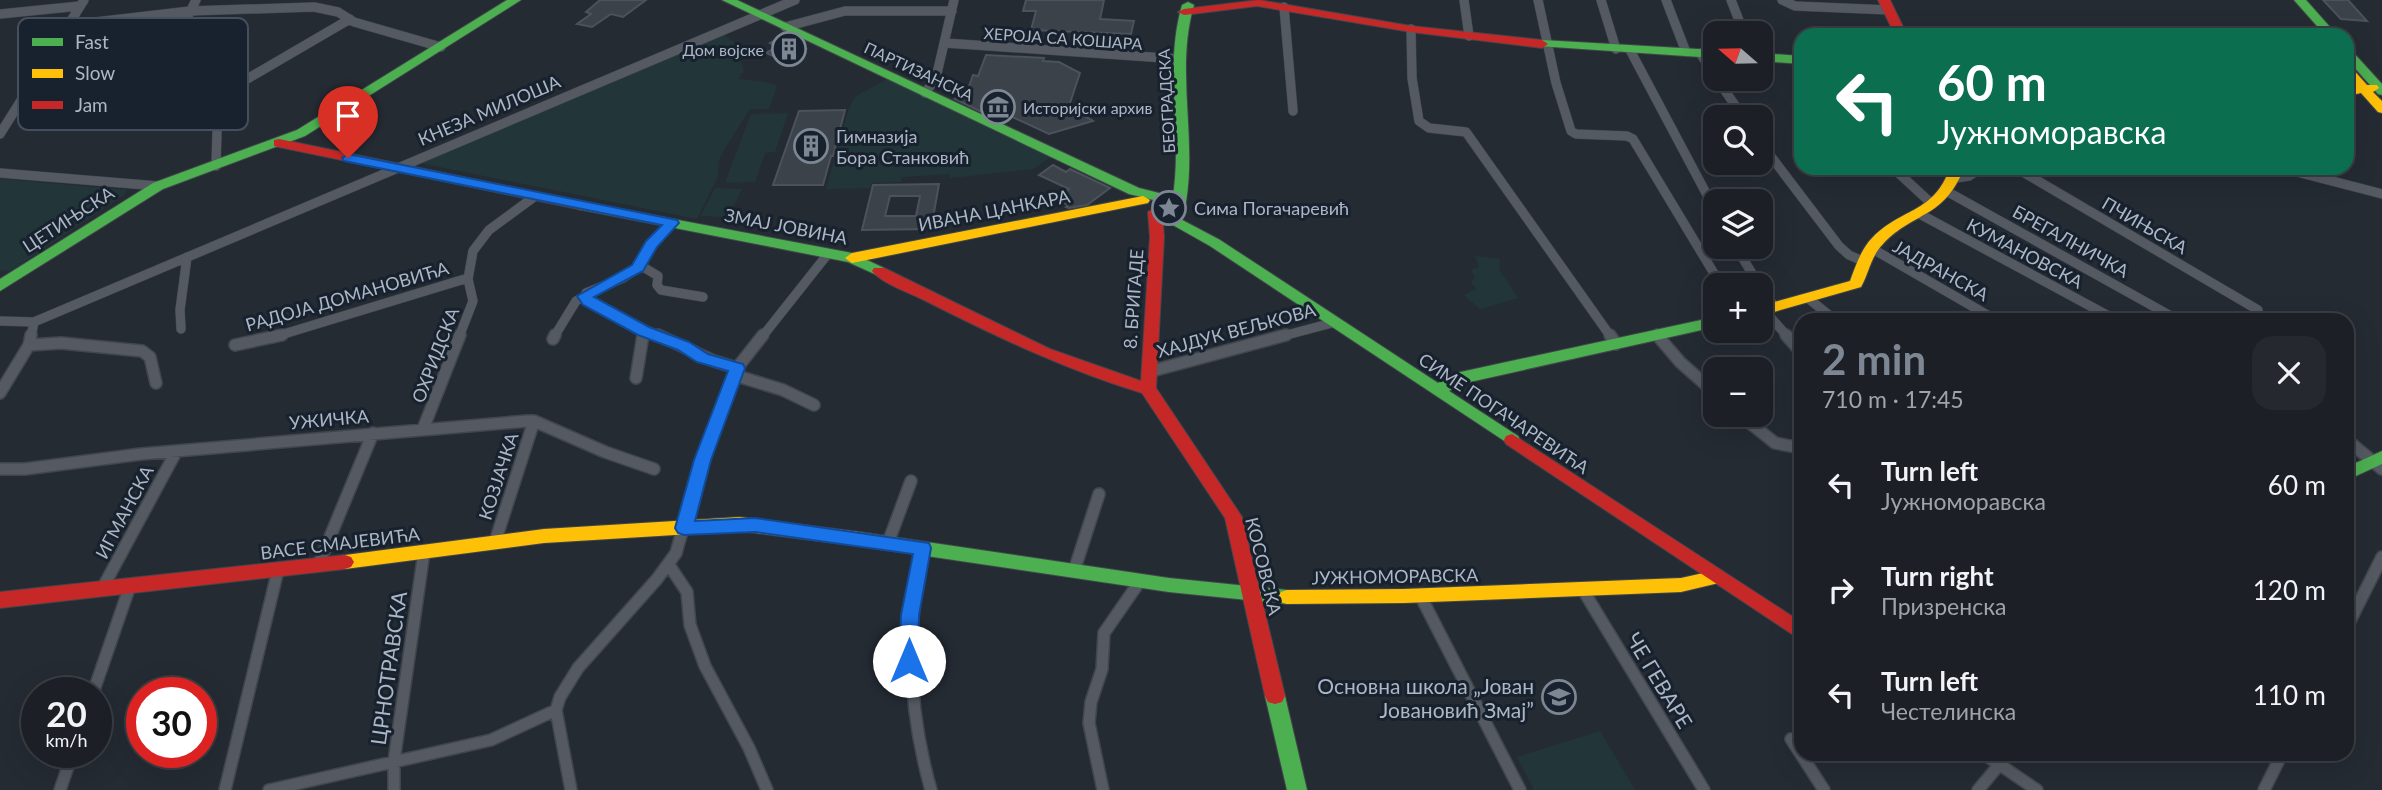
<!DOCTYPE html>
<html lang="en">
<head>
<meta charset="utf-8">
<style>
	:root { --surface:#1c2026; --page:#25282e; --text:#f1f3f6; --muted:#a0a3a7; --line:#3a3e43; --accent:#7d8693 }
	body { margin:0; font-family:Lato,sans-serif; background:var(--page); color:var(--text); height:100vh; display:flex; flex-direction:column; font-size:26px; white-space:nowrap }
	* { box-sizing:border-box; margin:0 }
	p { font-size:23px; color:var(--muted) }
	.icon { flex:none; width:38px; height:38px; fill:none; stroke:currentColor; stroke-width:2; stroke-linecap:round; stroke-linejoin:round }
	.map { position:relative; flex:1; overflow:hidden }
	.sheet { position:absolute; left:1794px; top:313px; width:560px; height:448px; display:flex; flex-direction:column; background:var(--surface); border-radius:21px; box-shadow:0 7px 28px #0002,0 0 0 2px var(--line) }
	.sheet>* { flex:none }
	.banner { position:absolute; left:1794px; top:28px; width:560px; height:147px; border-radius:21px; box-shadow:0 7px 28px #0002,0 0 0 2px var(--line); background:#0b6e4f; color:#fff; overflow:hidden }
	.needle { width:46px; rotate:290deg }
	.controls { position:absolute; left:1703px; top:21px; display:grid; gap:14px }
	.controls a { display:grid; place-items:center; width:70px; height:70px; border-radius:14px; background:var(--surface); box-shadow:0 7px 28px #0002,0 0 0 2px var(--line); font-size:35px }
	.speed { position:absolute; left:21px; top:677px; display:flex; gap:14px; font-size:35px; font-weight:700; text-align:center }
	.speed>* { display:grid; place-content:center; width:91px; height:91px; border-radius:50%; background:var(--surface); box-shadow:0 7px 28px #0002,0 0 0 2px var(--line); line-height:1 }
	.speed small { font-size:18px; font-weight:400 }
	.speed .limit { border:10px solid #d22; background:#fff; color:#111 }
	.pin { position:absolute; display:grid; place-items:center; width:60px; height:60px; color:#fff; margin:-72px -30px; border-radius:50% 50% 50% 0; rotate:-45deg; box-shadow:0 0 7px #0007 }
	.pin .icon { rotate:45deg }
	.me { position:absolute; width:77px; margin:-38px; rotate:0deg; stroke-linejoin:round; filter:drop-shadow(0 0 5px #0008) }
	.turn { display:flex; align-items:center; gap:24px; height:147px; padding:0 28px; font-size:32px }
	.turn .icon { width:91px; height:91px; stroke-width:2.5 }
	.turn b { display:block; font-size:49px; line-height:60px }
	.round { display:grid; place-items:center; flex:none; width:74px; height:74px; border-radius:21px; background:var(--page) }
	.head { display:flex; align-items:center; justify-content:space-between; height:119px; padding:0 28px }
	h1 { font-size:42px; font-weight:700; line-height:52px; color:var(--accent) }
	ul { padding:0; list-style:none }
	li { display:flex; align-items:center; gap:21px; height:105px; padding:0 28px }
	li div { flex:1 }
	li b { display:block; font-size:26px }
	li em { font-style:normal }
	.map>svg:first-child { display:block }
	.green { fill:#223639 }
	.building { fill:#3c4249; stroke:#4c525c; stroke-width:2; fill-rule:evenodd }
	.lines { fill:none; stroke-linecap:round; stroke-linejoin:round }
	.street-far1-casing { stroke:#41464c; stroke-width:10 }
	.street-casing { stroke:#41464c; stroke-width:14 }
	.fast-casing { stroke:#41464c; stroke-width:2 }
	.slow-casing { stroke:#41464c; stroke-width:2 }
	.jam-casing { stroke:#41464c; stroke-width:2 }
	.street-far1 { stroke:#545962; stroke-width:9 }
	.street { stroke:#545962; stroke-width:11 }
	.fast { fill:#4caf50; fill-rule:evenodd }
	.slow { fill:#ffc107; fill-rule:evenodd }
	.jam { fill:#c62828; fill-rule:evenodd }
	.route { fill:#1a73e8; stroke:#114b97; stroke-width:2 }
	.labels { text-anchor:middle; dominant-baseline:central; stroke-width:6; stroke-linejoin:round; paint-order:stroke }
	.far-street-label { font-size:16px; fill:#acb7c6; stroke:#18212e }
	.far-poi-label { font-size:16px; fill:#acb7c6; stroke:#18212e; text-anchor:end }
	.street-label { font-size:18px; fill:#acb7c6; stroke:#18212e }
	.poi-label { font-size:18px; fill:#acb7c6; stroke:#18212e; text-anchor:start }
	.near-street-label { font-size:21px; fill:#acb7c6; stroke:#18212e }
	.near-poi-label { font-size:21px; fill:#acb7c6; stroke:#18212e; text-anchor:end }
	.key { fill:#18212e; stroke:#444e5c; stroke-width:2 }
	.key-label { font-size:19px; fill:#acb7c6 }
</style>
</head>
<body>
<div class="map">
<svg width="2382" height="790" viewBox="0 0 2382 790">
	<rect width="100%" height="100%" fill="#252b33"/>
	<!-- green -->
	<path class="green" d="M724,35L733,41L744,70L738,79L766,82L777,86L769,109H750L724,150L719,160L718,176L697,219L420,163Z
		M892,77L936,98L997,133L1056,154L1033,169L950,178L949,174L902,177L901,182L872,183L871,188L826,189L849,108L856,96Z
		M788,113L775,152L765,153L755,182L725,183L751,114Z
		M0,179L128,190L123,196L10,271L0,270Z
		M715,188L742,189L728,217L701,216Z
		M1475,256L1500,259L1499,269L1518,298L1480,309L1464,295L1476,289L1471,282L1475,277L1471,270L1479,267Z
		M1600,731L1635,790H1534L1517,757Z"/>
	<!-- building -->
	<path class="building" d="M600,0H646L623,17L611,14L592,27L577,24L591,14L586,12Z
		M1026,0H1104L1100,19L1134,21L1131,34L1031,30L1036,11H1023Z
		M2323,0H2348L2367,21L2341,19Z
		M781,37L793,43L806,49L796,56L791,53L780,59L766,53L777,47L770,43Z
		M986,55L1044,58L1043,61L1059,62L1080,73L1067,112H1078L1093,121L1049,134L1004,113L996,112L990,116L955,99L966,95L973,75L978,76Z
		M845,110L833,156H831L823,185H773L799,111Z
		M1053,165L1066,172L1070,169L1110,188L1087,205L1069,208L1066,207L1068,205L1057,199L1069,189L1039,175Z
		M939,184L931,229L862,230L873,185ZM890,196H920L916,216H885Z"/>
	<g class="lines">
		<!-- street-far1 casing -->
		<g class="street-far1-casing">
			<path id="street-far1" d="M196,0L152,89L218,96
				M1464,0L1469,36
				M1538,0L1556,83L1571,131L1576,134L1627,136L1633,139L1721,285
				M1601,0L1616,49
				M1666,0L1686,52
				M1731,0L1744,33
				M1782,0L1795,6L1889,10
				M1284,7L1293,111
				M0,14L80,6
				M70,25L190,11L314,7L338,12L354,22L441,47
				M785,27L845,11H952
				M1411,29L1412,78L1419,121L1429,128L1466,132L1611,337
				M945,43L1179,59
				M1630,50L1715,210
				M1700,53L1715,76
				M1717,79L1743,117
				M925,93L936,78L954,0
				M0,134L84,0
				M1760,142L1839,246L1849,255L1865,262
				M216,166L218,96L350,19
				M1893,168L1932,204
				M2016,168L2258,310
				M2282,168L2382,194
				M0,173L158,186
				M1956,178L1969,176L1981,168
				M1948,192L2178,320
				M1918,213L2116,320
				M1736,247L1759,285
				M1871,248L1996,320
				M640,265L658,276L657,285L661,290L703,297
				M1760,287L1775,307
				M1809,299L1835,320
				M1764,310L1788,337
				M0,321L34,322L795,0
				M181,329L180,310L187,257
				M1657,335L1659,337
				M31,337L34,322
				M274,337L468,278
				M459,337L473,301L468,279L473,251L489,230L534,197
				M554,337L576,301L585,296
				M642,337L644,331
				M662,337L620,319L585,298L586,293L623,278L638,268L651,245L672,223
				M762,337L827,255
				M1279,337L1332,323"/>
		</g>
		<!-- street casing -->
		<g class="street-casing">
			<path id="street" d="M658,335L714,361L737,368
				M1610,335L1616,344
				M1657,335L1680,362L1715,393
				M1786,335L1801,352
				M553,339L555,335
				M29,345L61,343L142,351L150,357L156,383
				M235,345L282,335
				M1148,372L1286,335
				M734,375L783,390L814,405
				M636,378L643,335
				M0,393L29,345L31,335
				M1740,415L1775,443L1801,448
				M423,429L460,335
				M2347,440L2382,469
				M0,469H25L141,454L527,421H534L605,452L654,469
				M495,542L534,421
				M888,543L911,481
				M923,549C905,631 908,709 931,790
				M669,565L687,592L690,625L705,666L749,748L767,790
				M318,566L373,433
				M1074,571L1099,494
				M102,589L176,452
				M1583,590L1704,790
				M1420,595L1520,790
				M2347,627L2382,557
				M93,693L130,586
				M1791,739L1824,790
				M1984,754L2037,790
				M60,790L73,752
				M225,790L278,570
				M269,790L491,740L556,710
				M394,790V761L424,552
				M571,790L556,710L560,697L578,668L657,579L676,553L702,460L737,368L763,335
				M1103,790L1089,723L1091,702L1102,669L1104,633L1140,581
				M1978,790L1999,765
				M2264,790L2282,754"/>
		</g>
		<!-- fast casing -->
		<g class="fast-casing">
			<path id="fast" d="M507,0H521L305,136L163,189L0,291V279L153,183L297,130Z
				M722,0H737L1139,188L1171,196L1173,199L1166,203L1129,194Z
				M2294,0H2306L2337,35H2325Z
				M1188,2L1194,5C1175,70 1197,136 1186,202L1179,206L1172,202C1184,136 1163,70 1182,5Z
				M1542,40L1715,50V58L1538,46V42Z
				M2347,48L2351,50L2382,84V95L2378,94L2347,59Z
				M1760,53L1801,56V64L1760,61Z
				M583,202L852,253L884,268L886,271L879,276L848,262L578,209L576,206L578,203Z
				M1169,213L1220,240L1438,383L1456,373L1715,317V327L1461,384L1449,391L1518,436L1520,440L1518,444L1512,446L1210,246L1164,220L1162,217L1164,214Z
				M2382,451V464L2347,480V467Z
				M859,532L1169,578L1287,590L1293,592L1296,597L1293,602L1287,604L1169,592L859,546L853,544L850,539L853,534Z
				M1275,688L1282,690L1285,696L1307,790H1287L1265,696L1268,690Z"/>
		</g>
		<!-- slow casing -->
		<g class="slow-casing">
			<path id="slow" d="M2347,66L2351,67L2367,85H2377L2379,88L2373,92L2382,101V113L2378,112L2361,93L2347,96V88L2356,87L2347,77Z
				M1950,168H1964C1944,219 1914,211 1883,244C1871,256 1869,273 1861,287L1760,316V306L1850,281C1856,265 1861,249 1873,237C1903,207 1933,214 1950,168Z
				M1143,196L1150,200L1148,203L852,263L845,258L852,253Z
				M740,517L859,532L865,534L868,539L865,544L859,546L740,531L544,543L345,569L339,567L336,562L339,557L345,555L544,529Z
				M1717,570L1723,572L1726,577L1723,582L1681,592L1404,603L1287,604L1281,602L1278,597L1281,592L1287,590L1404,589L1681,578Z"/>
		</g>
		<!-- jam casing -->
		<g class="jam-casing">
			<path id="jam" d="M1259,0L1411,26L1542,40L1548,44L1542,48L1411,32L1257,6L1184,15L1178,12L1184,9Z
				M1878,0H1890L1907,35H1895Z
				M279,139L583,202L590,206L583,210L274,146V140Z
				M1155,208L1162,212L1164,237L1156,388L1242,517L1285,696L1282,702L1275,704L1268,702L1265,696L1225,518L1142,393C1066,370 995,336 924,300C908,292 883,284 872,271L874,268H884L1050,349L1141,381L1150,237L1148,212Z
				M1512,434L1801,622V640L1506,444L1504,440L1506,436Z
				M345,555L351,557L354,562L351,567L345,569L0,608V592Z"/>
		</g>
		<!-- street-far1 -->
		<use href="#street-far1" class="street-far1"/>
		<!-- street -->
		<use href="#street" class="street"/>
		<!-- fast -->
		<use href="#fast" class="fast"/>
		<!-- slow -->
		<use href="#slow" class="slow"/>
		<!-- jam -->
		<use href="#jam" class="jam"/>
	</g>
	<!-- route -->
	<path class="route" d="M348,154L677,220L679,223L657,247L643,271L594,297L649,327L689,342L708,354L743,364L745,368L711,460L695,521L755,518L929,543L931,548L919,615L918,661L916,667L909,669L902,667L899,661L901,615L913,554L755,532L684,535L678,533L675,528L694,460L728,371L697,362L678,350L638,335L583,305L577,296L632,265L646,241L662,225L344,161L342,158Z"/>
	<!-- icons -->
	<defs>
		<g id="building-ring" transform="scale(1.75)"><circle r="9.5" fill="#18212e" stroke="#7d8693" stroke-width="1.5"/><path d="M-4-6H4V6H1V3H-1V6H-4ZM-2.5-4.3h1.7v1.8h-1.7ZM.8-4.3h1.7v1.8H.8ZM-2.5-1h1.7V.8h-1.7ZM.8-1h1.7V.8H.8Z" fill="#7d8693"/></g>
		<g id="museum-ring" transform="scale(1.75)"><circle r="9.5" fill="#18212e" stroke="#7d8693" stroke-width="1.5"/><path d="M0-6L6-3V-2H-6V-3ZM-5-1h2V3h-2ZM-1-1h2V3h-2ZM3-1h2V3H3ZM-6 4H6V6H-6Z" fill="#7d8693"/></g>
		<g id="sight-ring" transform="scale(1.75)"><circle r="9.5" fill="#18212e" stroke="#7d8693" stroke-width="1.5"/><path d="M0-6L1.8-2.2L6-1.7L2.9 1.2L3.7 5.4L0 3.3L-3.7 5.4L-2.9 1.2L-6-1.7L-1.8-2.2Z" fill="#7d8693"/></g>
		<g id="school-ring" transform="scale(1.75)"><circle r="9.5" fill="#18212e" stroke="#7d8693" stroke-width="1.5"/><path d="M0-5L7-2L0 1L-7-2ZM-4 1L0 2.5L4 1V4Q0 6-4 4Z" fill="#7d8693"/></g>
	</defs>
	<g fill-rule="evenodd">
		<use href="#building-ring" x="789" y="49"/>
		<use href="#museum-ring" x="998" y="107"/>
		<use href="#building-ring" x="811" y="146"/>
		<use href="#sight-ring" x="1169" y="208"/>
		<use href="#school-ring" x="1559" y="697"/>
	</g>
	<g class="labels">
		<!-- far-street labels -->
		<g class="far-street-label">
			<text transform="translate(1063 38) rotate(4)">ХЕРОЈА СА КОШАРА</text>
			<text transform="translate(919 71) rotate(25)">ПАРТИЗАНСКА</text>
			<text transform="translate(1166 101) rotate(-93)">БЕОГРАДСКА</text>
		</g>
		<!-- far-poi labels -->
		<g class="far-poi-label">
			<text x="764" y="49">Дом војске</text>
			<text x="1023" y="107" text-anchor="start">Историјски архив</text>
		</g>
		<!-- street labels -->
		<g class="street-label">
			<text transform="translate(489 110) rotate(-23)">КНЕЗА МИЛОША</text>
			<text transform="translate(994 210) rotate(-11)">ИВАНА ЦАНКАРА</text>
			<text transform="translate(68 219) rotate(-33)">ЦЕТИЊСКА</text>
			<text transform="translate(2145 225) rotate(30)">ПЧИЊСКА</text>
			<text transform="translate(786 226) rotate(11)">ЗМАЈ ЈОВИНА</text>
			<text transform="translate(2071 241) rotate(29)">БРЕГАЛНИЧКА</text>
			<text transform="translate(2025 253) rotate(28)">КУМАНОВСКА</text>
			<text transform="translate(1941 270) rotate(29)">ЈАДРАНСКА</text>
			<text transform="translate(347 296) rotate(-16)">РАДОЈА ДОМАНОВИЋА</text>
			<text transform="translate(1133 299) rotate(-86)">8. БРИГАДЕ</text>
			<text transform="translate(1236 330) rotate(-15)">ХАЈДУК ВЕЉКОВА</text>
			<text transform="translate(435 355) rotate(-69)">ОХРИДСКА</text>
			<text transform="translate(1504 413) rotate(34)">СИМЕ ПОГАЧАРЕВИЋА</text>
			<text transform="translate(329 419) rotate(-5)">УЖИЧКА</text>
			<text transform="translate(498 476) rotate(-72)">КОЗЈАЧКА</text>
			<text transform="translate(124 512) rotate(-62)">ИГМАНСКА</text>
			<text transform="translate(340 543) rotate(-7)">ВАСЕ СМАЈЕВИЋА</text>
			<text transform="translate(1264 566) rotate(76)">КОСОВСКА</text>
			<text transform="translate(1395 576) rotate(-1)">ЈУЖНОМОРАВСКА</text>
		</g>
		<!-- poi labels -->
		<g class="poi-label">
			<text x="836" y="136">Гимназија<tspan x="836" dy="21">Бора Станковић</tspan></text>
			<text x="1194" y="208">Сима Погачаревић</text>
		</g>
		<!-- near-street labels -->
		<g class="near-street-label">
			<text transform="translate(388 668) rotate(-82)">ЦРНОТРАВСКА</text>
			<text transform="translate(1660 680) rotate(59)">ЧЕ ГЕВАРЕ</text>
		</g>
		<!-- near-poi labels -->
		<g class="near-poi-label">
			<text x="1534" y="685">Основна школа „Јован<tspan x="1534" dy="24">Јовановић Змај”</tspan></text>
		</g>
	</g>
	<!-- legend -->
	<rect x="18" y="18" width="230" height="112" rx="10" class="key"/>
	<rect x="32" y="38" width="31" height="8" fill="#4caf50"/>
	<rect x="32" y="69" width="31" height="9" fill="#ffc107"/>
	<rect x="32" y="101" width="31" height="8" fill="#c62828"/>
	<g class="key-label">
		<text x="75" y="49">Fast</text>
		<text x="75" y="80">Slow</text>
		<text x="75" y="112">Jam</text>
	</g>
</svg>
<div class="controls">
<a><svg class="needle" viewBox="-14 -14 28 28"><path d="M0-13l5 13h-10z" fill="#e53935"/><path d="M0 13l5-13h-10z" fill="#a0a3a7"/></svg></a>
<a><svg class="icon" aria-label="search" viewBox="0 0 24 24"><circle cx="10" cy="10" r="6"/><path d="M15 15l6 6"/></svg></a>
<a><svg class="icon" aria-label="layers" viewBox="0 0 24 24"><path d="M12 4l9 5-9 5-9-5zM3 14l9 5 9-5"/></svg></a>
<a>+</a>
<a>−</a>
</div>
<div class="speed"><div>20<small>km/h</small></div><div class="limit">30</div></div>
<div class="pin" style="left:348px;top:158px;background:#d93025"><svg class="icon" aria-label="arrive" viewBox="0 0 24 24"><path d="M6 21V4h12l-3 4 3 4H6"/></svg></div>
<svg class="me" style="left:909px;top:661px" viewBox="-20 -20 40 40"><circle r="19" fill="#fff"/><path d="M0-13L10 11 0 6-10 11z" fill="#1a73e8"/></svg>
<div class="banner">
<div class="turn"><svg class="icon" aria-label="left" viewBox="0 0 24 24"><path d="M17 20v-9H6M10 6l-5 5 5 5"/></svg><div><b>60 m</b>Јужноморавска</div></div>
</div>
<section class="sheet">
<div class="head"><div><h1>2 min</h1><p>710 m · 17:45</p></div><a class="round"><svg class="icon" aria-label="close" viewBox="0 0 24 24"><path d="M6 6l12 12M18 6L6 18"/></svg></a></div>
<ul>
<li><svg class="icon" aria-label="left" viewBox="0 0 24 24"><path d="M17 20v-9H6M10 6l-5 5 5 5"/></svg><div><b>Turn left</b><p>Јужноморавска</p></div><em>60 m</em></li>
<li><svg class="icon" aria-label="right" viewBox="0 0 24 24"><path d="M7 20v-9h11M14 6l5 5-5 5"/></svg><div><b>Turn right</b><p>Призренска</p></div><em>120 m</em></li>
<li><svg class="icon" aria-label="left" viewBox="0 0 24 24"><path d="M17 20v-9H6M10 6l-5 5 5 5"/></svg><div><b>Turn left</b><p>Честелинска</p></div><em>110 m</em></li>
</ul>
</section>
</div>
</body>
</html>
